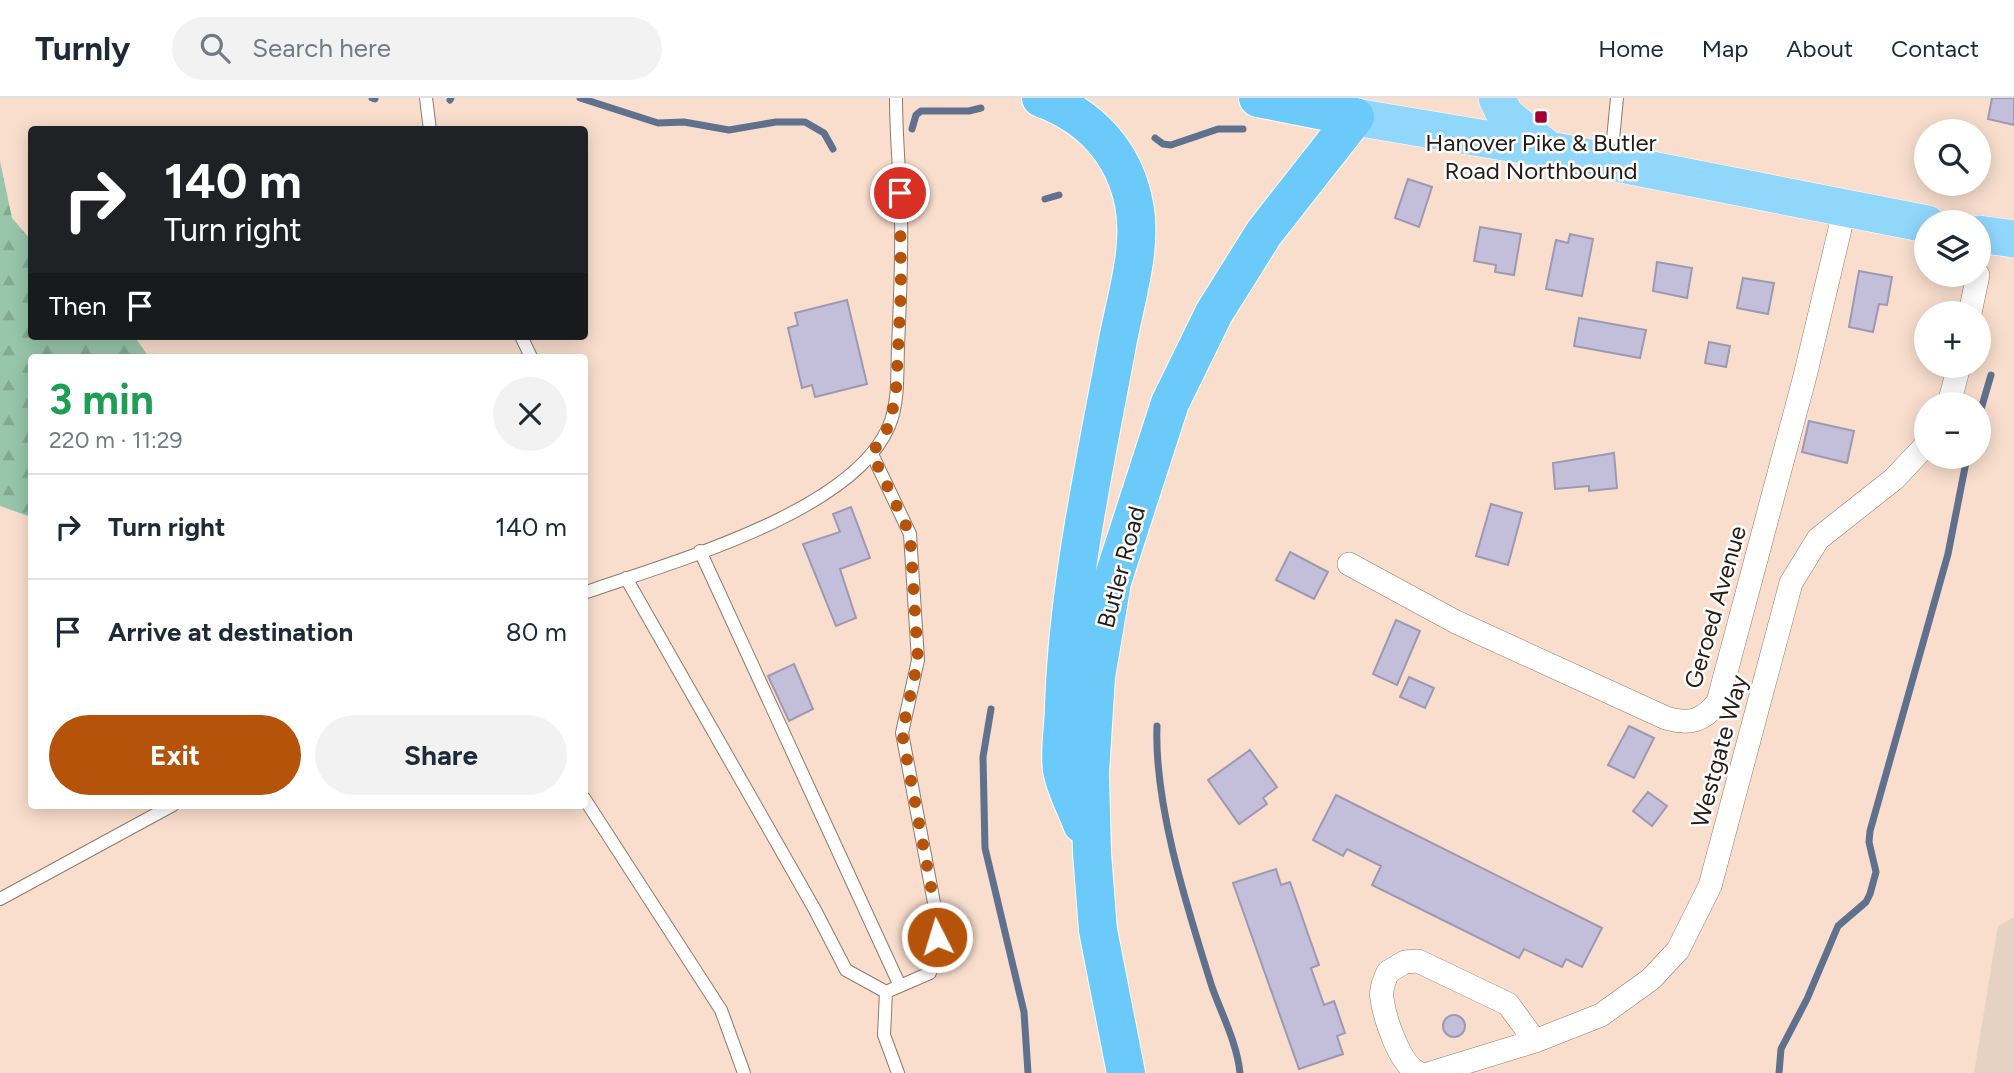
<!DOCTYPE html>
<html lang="en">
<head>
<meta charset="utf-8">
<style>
	:root { --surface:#fff; --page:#f2f2f3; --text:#1f2937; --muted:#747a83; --line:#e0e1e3; --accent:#b45309 }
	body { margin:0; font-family:Figtree,sans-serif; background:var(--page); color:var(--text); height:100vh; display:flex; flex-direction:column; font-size:26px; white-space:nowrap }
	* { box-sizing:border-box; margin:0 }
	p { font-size:23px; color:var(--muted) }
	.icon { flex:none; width:38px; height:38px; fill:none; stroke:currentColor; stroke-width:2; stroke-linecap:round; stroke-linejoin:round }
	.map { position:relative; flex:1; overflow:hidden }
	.drawer { position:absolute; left:28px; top:256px; width:560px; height:455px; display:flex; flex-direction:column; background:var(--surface); border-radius:7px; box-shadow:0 4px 18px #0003 }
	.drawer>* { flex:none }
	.guide { position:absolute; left:28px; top:28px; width:560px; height:214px; border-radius:7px; box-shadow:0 4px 18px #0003; background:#202124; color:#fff; overflow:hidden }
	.fabs { position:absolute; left:1914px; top:21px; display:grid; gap:14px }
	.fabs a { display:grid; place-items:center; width:77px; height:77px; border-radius:50%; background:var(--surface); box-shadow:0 4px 18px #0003; font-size:35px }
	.pin { position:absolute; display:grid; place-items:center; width:60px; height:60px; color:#fff; margin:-30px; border:4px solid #fff; border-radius:50%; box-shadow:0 2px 7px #0007 }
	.me { position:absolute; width:77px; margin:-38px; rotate:355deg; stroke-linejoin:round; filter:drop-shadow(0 0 5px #0008) }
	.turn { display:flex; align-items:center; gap:24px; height:147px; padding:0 21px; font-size:32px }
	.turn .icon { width:91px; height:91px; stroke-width:2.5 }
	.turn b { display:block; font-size:49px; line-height:60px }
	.then { display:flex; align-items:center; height:66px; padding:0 21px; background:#0003; gap:14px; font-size:26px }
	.round { display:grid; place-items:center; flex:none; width:74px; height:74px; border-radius:37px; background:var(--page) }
	.summary { display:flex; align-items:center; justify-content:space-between; height:119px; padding:0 21px }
	h1 { font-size:42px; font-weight:700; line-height:52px; color:#1e9e55 }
	.action { display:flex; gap:14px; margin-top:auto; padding:14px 21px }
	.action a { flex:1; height:80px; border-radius:42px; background:var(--accent); color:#fff; font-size:28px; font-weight:700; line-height:80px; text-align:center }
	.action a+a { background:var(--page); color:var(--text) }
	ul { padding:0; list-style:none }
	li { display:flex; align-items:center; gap:21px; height:105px; padding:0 21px; border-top:2px solid var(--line) }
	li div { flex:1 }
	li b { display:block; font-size:26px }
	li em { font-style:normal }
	header { display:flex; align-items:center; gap:42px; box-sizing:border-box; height:98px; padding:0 35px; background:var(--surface); border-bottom:2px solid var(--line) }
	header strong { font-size:33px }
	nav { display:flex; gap:38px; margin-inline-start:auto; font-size:24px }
	.search { width:490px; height:63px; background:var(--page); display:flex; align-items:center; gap:18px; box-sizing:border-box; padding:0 24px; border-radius:38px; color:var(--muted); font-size:26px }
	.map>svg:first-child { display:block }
	.commercial { fill:#e6d2c3 }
	.forest { fill:url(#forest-firs) }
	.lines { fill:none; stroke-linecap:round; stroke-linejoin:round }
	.stream { stroke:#5f718d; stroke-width:7 }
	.building { fill:#c3bed9; stroke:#9e99b2; stroke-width:2 }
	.service-casing { stroke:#917969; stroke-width:14 }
	.minor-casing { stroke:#917969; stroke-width:24 }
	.primary-casing { stroke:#fff; stroke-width:38 }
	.trunk-casing { stroke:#fff; stroke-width:40 }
	.service { stroke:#fff; stroke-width:12 }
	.minor { stroke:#fff; stroke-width:23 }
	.primary { stroke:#91d7fc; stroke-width:37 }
	.trunk { stroke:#6ccafb; stroke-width:38 }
	.route { stroke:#b45309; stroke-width:12; stroke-dasharray:0 21.6 }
	.poi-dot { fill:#a10135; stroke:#fff; stroke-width:2.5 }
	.labels { text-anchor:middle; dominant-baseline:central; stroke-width:5; stroke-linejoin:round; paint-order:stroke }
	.poi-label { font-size:24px; fill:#261c16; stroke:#fff }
	.street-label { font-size:24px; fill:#261c16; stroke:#fff }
</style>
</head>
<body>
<header>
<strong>Turnly</strong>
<div class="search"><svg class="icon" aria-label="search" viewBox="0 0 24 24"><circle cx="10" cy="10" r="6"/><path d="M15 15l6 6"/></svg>Search here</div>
<nav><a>Home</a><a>Map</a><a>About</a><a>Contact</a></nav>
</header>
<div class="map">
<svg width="2014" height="975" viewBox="0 0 2014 975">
	<defs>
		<pattern id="forest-firs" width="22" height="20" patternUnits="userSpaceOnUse" patternTransform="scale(1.75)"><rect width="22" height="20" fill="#97c6aa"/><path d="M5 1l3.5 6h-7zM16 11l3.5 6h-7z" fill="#82aa92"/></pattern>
	</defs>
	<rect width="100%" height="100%" fill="#f9decd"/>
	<!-- commercial -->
	<path class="commercial" d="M2014,819V975H1974L1998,828Z"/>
	<!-- forest -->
	<path class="forest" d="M0,63L12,120L31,142L32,238H134L149,259H32L31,419L0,408Z"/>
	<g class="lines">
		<!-- stream -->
		<path class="stream" d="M372,0L375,1
			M580,0L658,25L684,24L729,32L776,24H805L824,35L833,51
			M450,2L451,0
			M912,31L916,17L921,13H969L981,10
			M1155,40L1163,46L1171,47L1218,31H1243
			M1045,101L1059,97
			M1979,318L1991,277
			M991,611L983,659L985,750L1024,914L1028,975
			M1157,628C1154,708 1188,812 1212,889C1222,917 1237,945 1240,975
			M1779,975L1781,951L1807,901L1838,828L1866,804L1870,796L1876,774L1869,744L1870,733L1948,456L1967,359"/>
	</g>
	<!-- building -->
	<path class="building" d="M1992,0H2014V27L1988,21Z
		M1408,81L1432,89L1419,129L1395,120Z
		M1480,129L1521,136L1514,177L1495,174L1496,167L1474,163Z
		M1570,136L1593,141L1582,198L1546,191L1556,142L1568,145Z
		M1657,164L1692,170L1687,200L1653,193Z
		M1859,173L1892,179L1887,207L1879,206L1873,234L1849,229Z
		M1743,180L1774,185L1768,216L1737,210Z
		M847,202L867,286L815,299L812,287L802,290L788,230L798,227L795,215Z
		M1579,220L1646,232L1640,260L1574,248Z
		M1709,244L1730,248L1726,269L1705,265Z
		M1809,323L1854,333L1847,365L1802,354Z
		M1614,355L1617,390L1589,393V388L1555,391L1553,365Z
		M1491,406L1522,415L1508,467L1476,458Z
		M851,409L870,460L840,471L856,520L836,528L803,446L840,434L833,416Z
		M1290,454L1328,474L1314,501L1276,482Z
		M1396,522L1420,533L1397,587L1373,576Z
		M794,566L813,611L789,623L768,578Z
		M1409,579L1434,590L1425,610L1400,599Z
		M1629,628L1654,640L1634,680L1608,667Z
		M1250,652L1277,689L1263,700L1267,706L1239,726L1208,682Z
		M1648,694L1667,708L1652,728L1633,713Z
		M1336,697L1602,830L1582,869L1566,861L1562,869L1524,851L1519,860L1372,787L1381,768L1347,751L1343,758L1313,742Z
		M1276,771L1281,787L1290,784L1308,836L1319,867L1311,870L1324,907L1334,903L1345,935L1337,938L1343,956L1299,971L1233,785Z
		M1443 928a11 11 0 1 1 22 0a11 11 0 1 1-22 0Z"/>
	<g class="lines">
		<!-- service casing -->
		<g class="service-casing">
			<path id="service" d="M426,0L430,32
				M1611,62L1617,0
				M521,238L531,259
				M700,453L900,888
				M626,480L815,812L846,872L886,894L930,875L938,839L935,810L902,635L918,562L910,436L872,356
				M584,495C668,465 853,415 889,328C899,305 897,274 898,249C900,205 902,161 901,117C900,78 896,39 896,0
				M584,700L721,912L744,975
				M0,801L173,707
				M886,894L884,937L898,975"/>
		</g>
		<!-- minor casing -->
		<g class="minor-casing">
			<path id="minor" d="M1970,215L1978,177
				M1949,306L1959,268
				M1349,466L1456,524L1666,620C1690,627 1703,623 1718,604L1805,278L1845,110
				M1419,975C1400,968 1385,921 1382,901C1380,892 1384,883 1388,874L1405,864L1418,863L1508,906L1535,943
				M1431,975L1535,943L1601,917L1651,881L1678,852L1710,788L1791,485L1818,441L1894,381L1927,346"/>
		</g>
		<!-- primary casing -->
		<g class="primary-casing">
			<path id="primary" d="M1497,0L1505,17L1545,49
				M1355,19L1534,49L1927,126
				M1979,136L2014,141"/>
		</g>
		<!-- trunk casing -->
		<g class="trunk-casing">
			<path id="trunk" d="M1041,0C1090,18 1124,54 1134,106C1143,150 1125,203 1117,247C1095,366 1068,487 1064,608C1064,628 1059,652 1062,672C1065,690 1076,709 1082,726
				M1126,975L1098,832L1092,755L1090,675L1096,579L1112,484L1170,305L1214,215L1264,135L1355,19L1258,0"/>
		</g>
		<!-- service -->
		<use href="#service" class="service"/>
		<!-- minor -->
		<use href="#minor" class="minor"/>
		<!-- primary -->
		<use href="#primary" class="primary"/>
		<!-- trunk -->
		<use href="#trunk" class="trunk"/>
	</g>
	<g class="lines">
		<!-- route -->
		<path class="route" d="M900,95L901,191L896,293L890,326L872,356L910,436L918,562L902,635L935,810L937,839"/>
	</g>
	<!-- markers -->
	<rect class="poi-dot" x="1534" y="12" width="14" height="14" rx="3.5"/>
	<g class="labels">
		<!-- poi labels -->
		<g class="poi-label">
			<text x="1541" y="44">Hanover Pike &amp; Butler<tspan x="1541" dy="28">Road Northbound</tspan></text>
		</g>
		<!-- street labels -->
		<g class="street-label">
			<text transform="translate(1121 469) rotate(-75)">Butler Road</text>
			<text transform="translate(1715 509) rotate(-74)">Geroed Avenue</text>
			<text transform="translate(1719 653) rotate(-75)">Westgate Way</text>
		</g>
	</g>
</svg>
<div class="fabs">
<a><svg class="icon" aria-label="search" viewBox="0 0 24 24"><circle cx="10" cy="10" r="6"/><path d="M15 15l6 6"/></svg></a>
<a><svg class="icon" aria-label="layers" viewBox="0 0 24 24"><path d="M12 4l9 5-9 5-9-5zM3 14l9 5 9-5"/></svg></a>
<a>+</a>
<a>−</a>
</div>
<div class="pin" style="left:900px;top:95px;background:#d93025"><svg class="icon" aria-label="arrive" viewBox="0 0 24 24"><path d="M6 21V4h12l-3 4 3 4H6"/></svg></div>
<svg class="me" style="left:937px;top:839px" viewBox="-20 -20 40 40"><circle r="17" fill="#b45309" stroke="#fff" stroke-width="3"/><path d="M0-11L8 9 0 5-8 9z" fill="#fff"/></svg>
<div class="guide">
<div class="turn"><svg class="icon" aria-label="right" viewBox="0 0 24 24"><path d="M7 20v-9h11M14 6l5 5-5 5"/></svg><div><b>140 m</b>Turn right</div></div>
<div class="then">Then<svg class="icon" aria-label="arrive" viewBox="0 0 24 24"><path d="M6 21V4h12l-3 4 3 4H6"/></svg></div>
</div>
<section class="drawer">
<div class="summary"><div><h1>3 min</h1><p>220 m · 11:29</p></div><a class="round"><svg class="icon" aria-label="close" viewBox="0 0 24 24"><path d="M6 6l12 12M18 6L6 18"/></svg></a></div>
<ul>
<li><svg class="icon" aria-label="right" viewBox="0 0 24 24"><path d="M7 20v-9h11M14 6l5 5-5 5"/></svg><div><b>Turn right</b></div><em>140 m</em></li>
<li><svg class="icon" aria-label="arrive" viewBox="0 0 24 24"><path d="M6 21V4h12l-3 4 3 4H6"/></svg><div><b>Arrive at destination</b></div><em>80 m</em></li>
</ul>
<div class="action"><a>Exit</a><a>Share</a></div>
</section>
</div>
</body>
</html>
